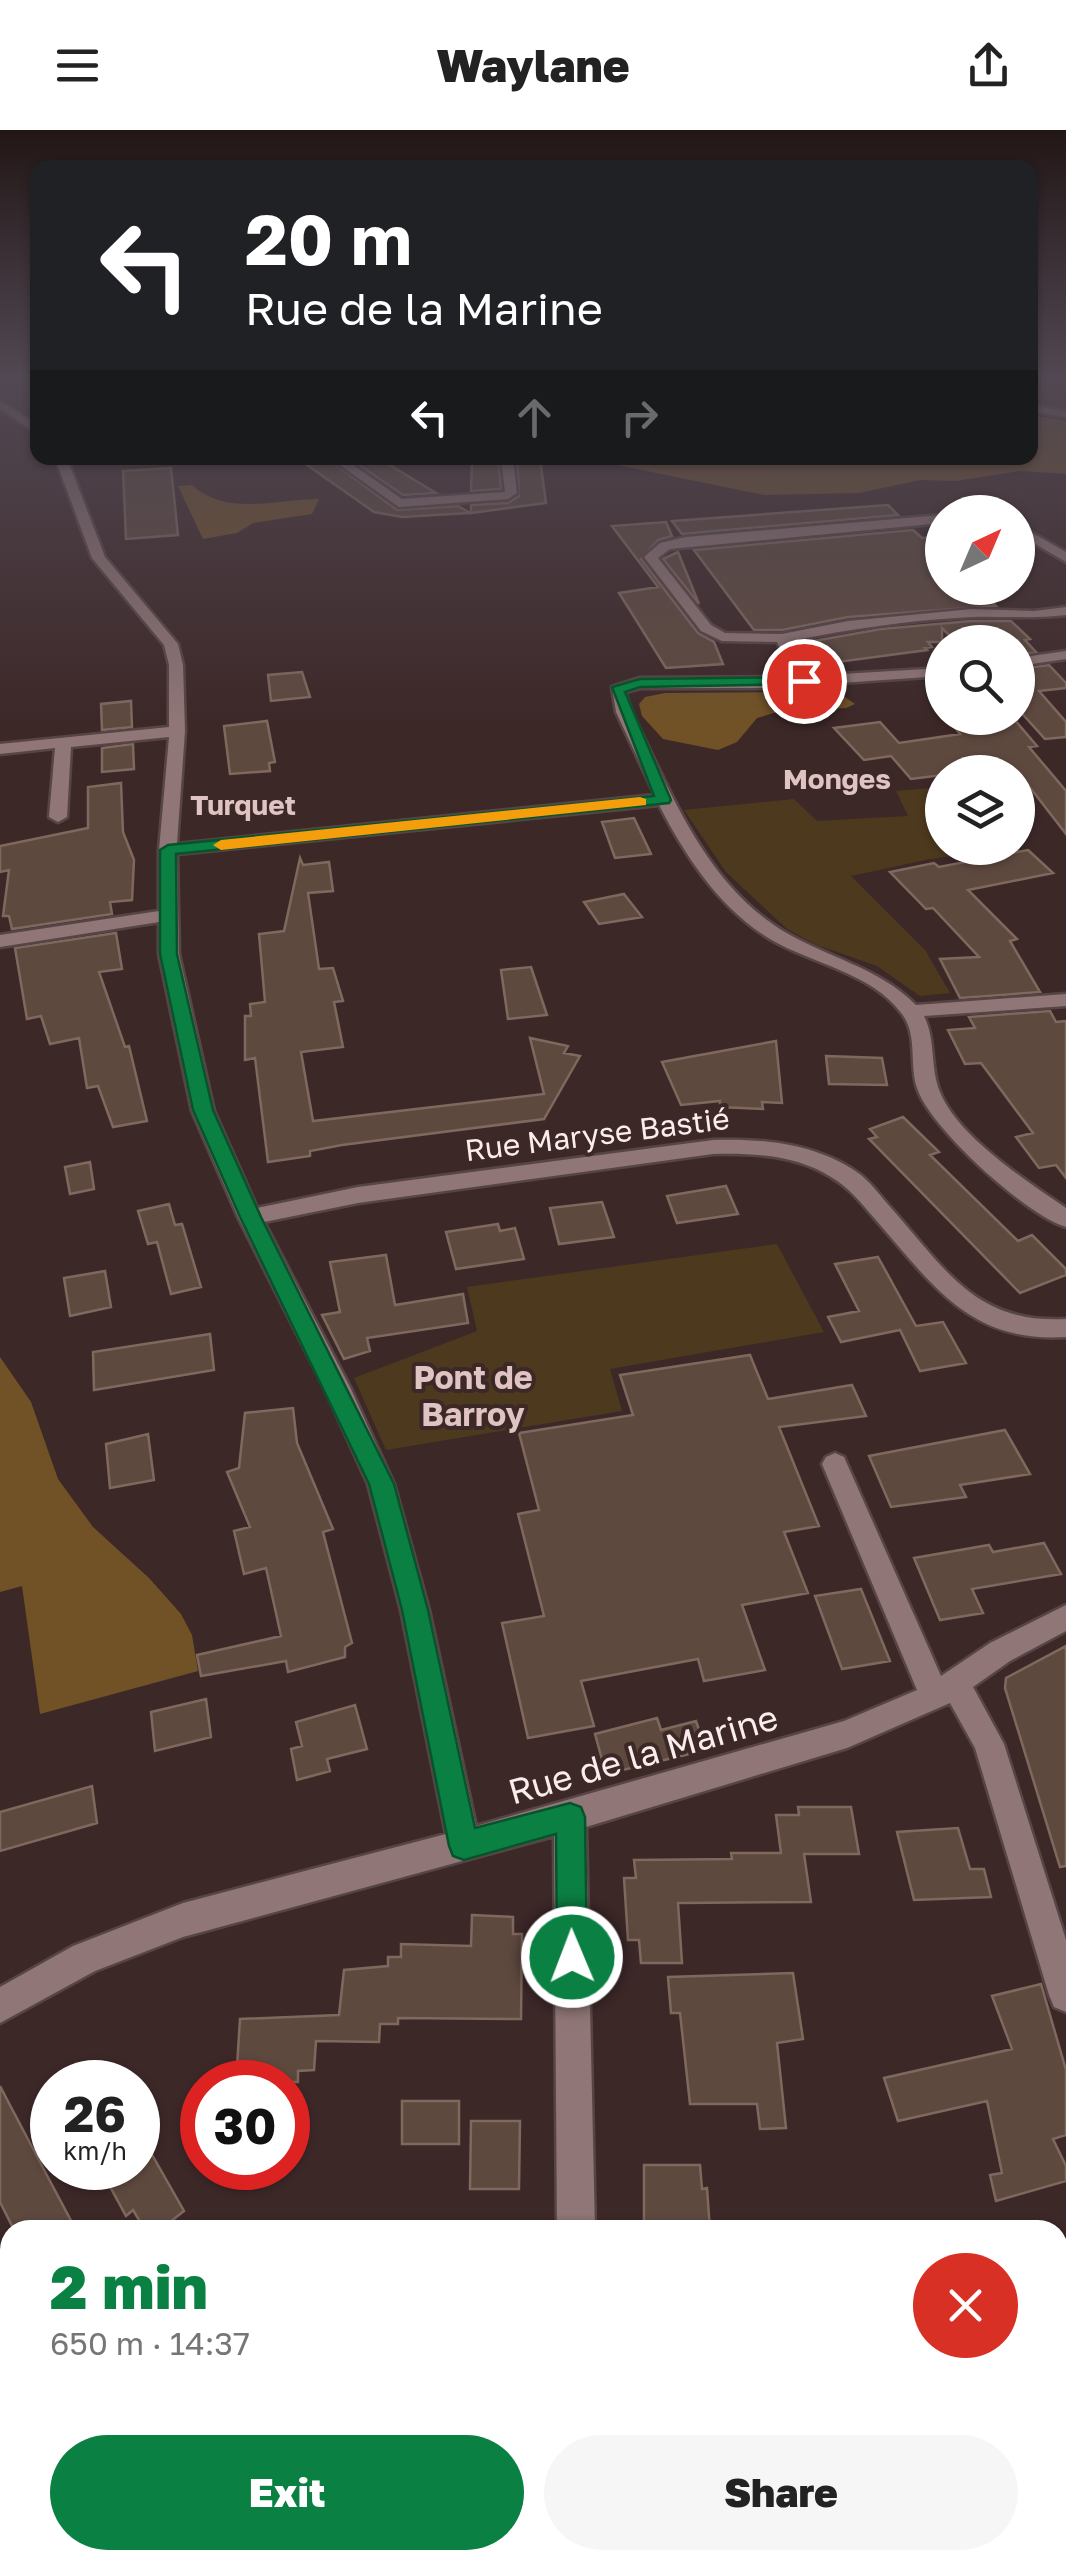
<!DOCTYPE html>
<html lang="en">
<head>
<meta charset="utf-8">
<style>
	:root { --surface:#fff; --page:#f6f6f6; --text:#222; --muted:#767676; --accent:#0b8043 }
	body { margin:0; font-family:"Golos Text",sans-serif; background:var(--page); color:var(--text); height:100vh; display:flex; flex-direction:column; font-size:38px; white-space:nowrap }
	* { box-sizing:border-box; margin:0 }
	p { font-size:32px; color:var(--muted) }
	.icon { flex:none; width:55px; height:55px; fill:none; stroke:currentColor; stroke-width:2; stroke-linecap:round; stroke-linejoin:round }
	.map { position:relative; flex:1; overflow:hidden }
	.drawer { position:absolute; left:0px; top:2090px; width:1068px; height:350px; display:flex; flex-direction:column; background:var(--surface); border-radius:30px 30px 0 0; box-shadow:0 2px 8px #0004 }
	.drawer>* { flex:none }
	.guide { position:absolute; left:30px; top:30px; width:1008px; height:305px; border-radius:20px; box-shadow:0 2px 8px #0004; background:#202124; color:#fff; overflow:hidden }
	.needle { width:65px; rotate:44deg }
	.buttons { position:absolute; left:925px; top:365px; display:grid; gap:20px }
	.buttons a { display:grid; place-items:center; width:110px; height:110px; border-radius:50%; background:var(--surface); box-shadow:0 2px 8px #0004; font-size:50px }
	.speed { position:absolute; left:30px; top:1930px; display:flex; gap:20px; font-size:50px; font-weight:700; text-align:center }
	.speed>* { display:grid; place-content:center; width:130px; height:130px; border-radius:50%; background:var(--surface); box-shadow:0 2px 8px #0004; line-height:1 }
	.speed small { font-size:25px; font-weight:400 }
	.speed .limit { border:15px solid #d22; background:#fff; color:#111 }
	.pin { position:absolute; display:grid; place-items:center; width:85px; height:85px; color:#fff; margin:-42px; border:5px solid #fff; border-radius:50%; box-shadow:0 2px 10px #0007 }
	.me { position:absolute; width:110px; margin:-55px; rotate:359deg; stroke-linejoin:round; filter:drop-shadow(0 0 8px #0008) }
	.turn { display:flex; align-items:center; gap:35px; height:210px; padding:0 50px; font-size:45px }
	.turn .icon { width:130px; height:130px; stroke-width:2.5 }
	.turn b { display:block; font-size:70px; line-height:85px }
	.lanes { display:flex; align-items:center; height:95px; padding:0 50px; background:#0003; justify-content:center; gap:50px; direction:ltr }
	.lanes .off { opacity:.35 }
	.round { display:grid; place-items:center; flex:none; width:105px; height:105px; border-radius:52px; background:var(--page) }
	.headline { display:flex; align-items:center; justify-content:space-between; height:170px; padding:0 50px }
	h1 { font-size:60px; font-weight:800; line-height:75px; color:var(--accent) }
	.action { display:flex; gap:20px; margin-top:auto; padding:20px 50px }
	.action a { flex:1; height:115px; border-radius:60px; background:var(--accent); color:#fff; font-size:40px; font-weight:800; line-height:115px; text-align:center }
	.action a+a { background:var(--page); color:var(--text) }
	header { display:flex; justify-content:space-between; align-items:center; height:130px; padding:0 50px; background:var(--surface); font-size:45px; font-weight:800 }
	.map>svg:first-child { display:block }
	.green { fill:#4d391e }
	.forest { fill:#715227 }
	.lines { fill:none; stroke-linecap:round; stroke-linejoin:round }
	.stream { stroke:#220526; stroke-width:5 }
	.building { fill:#5e493f; stroke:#7f685e; stroke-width:2.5 }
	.minor-casing { stroke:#574546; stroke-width:5 }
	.minor { fill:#907676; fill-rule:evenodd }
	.route { fill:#0b8043; stroke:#07532c; stroke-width:2.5 }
	.slow { fill:#f59e0b }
	.labels { text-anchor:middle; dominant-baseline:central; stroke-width:8; stroke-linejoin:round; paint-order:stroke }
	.far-neighbourhood-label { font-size:28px; font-weight:bold; fill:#e0c3c3; stroke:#3d2828 }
	.street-label { font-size:30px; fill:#fceded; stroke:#3d2828 }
	.neighbourhood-label { font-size:32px; font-weight:bold; fill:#e0c3c3; stroke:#3d2828 }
	.near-street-label { font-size:35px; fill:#fceded; stroke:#3d2828 }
</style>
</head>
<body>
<header><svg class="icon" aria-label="menu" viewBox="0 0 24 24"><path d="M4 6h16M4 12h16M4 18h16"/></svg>Waylane<svg class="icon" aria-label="share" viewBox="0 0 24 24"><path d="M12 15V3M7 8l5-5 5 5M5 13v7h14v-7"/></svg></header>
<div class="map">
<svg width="1066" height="2440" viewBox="0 0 1066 2440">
	<rect width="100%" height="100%" fill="#3d2828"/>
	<!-- green -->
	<path class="green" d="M942,657V718H1015L930,729L851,746L925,820L950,863L920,866L877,836L817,815L787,799L726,742L684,680L794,669L817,691L908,686L896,661Z
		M777,1114L824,1202L610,1239L622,1281L386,1320L354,1248L477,1201L467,1157Z"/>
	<!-- forest -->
	<path class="forest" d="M1030,284L1066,289V344L1019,341L956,351L920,350L860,363L764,365L583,328H1030Z
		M192,355C228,387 276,369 319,369L312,384L253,393L237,403L203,409L178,356Z
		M818,562L842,565L855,574L846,578L784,580L757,588L737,612L718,620L663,609L642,586L639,574L645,567L665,563Z
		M0,1227L31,1272L58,1349L93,1397L149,1448L181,1484L192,1505L198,1541L40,1584L22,1456L0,1462Z"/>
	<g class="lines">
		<!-- stream -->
		<path class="stream" d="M1030,282L1066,288"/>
	</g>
	<!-- building -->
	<path class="building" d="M297,328H327L397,380L458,376L470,383L402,387L374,382Z
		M349,328H378L436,363L403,365Z
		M472,328H498L501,359L471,361Z
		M517,328L540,329L546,373L471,383V375L508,373L519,366Z
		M171,338L178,405L126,409L123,341Z
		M888,375L898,385L682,404L672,391Z
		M666,392L672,406L658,410L641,429L698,503L714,512L723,534L666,538L619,463L658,457L612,396Z
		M913,400L922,408L942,406V458H977L996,476L848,487L782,500H754L694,420Z
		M678,422L699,474L663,429Z
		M971,491H1011L1030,509L1025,510L1036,522L1018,524V510L956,512L942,498V512H928L932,517L925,518L927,520L808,536L797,514L881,499Z
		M1049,535L1066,553V558L1039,561L1066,592V607L1045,609L1018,579V539Z
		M302,542L310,567L271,571L268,545Z
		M131,571L132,597L102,600L101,574Z
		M1014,589L1037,616L1029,617L1066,661V704L1018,642H994L991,639L911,649L891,626L864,630L834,598L880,592L899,613L960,604L953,595Z
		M267,591L275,632L269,633L270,641L230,644L224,596Z
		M133,614L134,639L102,642V618Z
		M121,653L123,702L134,730L132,770L110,772L112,784L12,799L9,786H3L9,740L0,742V716L88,698V657Z
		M634,688L651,724L615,728L602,692Z
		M1028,720L1053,743L968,760L1017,809L1010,811L1040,862L960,868L940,829L979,827L933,778L926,779L890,742L934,733L939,737Z
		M300,728L303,735L329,732L333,761L308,763L319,839L333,838L343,871L334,872L343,917L301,922L313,991L544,964L530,908L568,916L564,923L580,926L544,989L342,1015L310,1021V1026L268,1032L255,928L245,930V886H251L250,874L265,872L259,804L284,801Z
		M624,764L642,787L599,794L584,772Z
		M116,803L122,839L99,842L125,917L129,916L147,991L113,997L98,956L87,958L79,908L50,914L41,886L27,889L15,818Z
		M531,837L547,885L508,889L501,840Z
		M1050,881L1056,892L1066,891V1048L1056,1035L1039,1038L1016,1007L1033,1003L981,933L965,934L948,900L975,898L969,887Z
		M776,911L782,973L762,972L763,979L720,977V971L681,975L662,932Z
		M826,926L882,928L887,955L829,954Z
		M903,987L939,1022L930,1025L1018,1111L1032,1105L1066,1139V1145L1020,1163L869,1009L877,1007L870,999Z
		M90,1032L94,1059L70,1064L65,1037Z
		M726,1056L738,1084L677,1093L667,1066Z
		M602,1072L614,1107L559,1114L550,1078Z
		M169,1074L175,1095L182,1094L201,1157L171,1164L157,1112L148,1114L138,1081Z
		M498,1094L500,1101L515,1098L524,1129L456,1139L446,1102Z
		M386,1125L395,1175L463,1164L468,1193L367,1208L370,1221L344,1229L322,1185L340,1182L330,1132Z
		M878,1127L916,1196L943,1192L966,1233L920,1241L900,1200L841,1212L828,1187L859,1181L835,1134Z
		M105,1141L111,1177L70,1186L64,1148Z
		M210,1204L214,1240L94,1260L93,1222Z
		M750,1225L768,1269L852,1255L866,1286L779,1297L819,1396L784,1402L808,1463L742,1475L765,1540L704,1551L698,1529L581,1551L594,1596L528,1608L502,1493L544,1486L518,1384L539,1380L519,1303L633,1285L620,1245Z
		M293,1278L297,1313L333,1399L323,1402L352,1513L345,1517V1527L288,1542L286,1531L201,1546L197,1525L281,1506L266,1438L244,1444L234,1401L250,1397L227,1342L239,1338L245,1283Z
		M1005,1300L1030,1344L960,1355L966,1367L891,1377L869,1326Z
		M148,1304L154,1350L110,1358L106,1314Z
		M1044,1413L1061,1444L972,1459L983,1483L940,1490L914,1428L989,1415L993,1422Z
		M861,1459L890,1531L842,1539L815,1466Z
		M1066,1516V1736L1060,1737L1005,1558L1006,1548Z
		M206,1569L211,1607L155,1621L151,1582Z
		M355,1575L367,1619L327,1629L330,1641L297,1650L291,1619L302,1616L296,1592Z
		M657,1588L661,1600L696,1591L706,1620L606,1644L595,1604Z
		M92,1656L97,1693L0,1721V1682Z
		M798,1677H851L859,1724H804L811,1772L678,1773L682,1833H641L639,1810H628L624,1748H636L634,1730L732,1729L731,1723H781L776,1685H799Z
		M958,1698L970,1739H984L991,1767L914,1770L897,1702Z
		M472,1785L513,1787V1804H522L521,1889L398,1888V1894H380L379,1912L316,1911L314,1940L298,1941V1952H236L240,1889L339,1885L344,1840L388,1836V1827H401V1814L471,1816Z
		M793,1843L803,1909L777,1913L786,1998L760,1999L757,1974H690L680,1883H671L668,1847Z
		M1041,1854L1066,1940V2005L1053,2009L1066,2036V2051L996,2071L990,2045L1002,2043L987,1971L898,1991L884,1948L1012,1919L992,1866Z
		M0,1956L42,2036L76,2100H14L0,2072Z
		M402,1971H459V2014H402Z
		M471,1991H520L519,2059H470Z
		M138,2000L184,2081L160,2100H145L133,2080L126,2086L107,2051L125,2038H138Z
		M644,2035H700L702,2059L707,2058L710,2100L644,2097Z"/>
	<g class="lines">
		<!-- minor casing -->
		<g class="minor-casing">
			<path id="minor" d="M0,271L38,295V304L0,279Z
				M1030,275L1066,281V287L1030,281Z
				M55,328H67L105,427L178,514L183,535L185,601L177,714L655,665L616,582L612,557L640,548L794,547L777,512L722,511L701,501L644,427L660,413L686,407L942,385V393L670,419L658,428L711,495L725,503L782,504L848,491L972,479L1034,481L1066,477V485C1034,489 1003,486 971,487C911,490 850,499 791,511L809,546L942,538V546L766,558H641L625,562C631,585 643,605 652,625C684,692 718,761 783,801C828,828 878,837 916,875L1066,864V876L924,886C936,910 930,938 940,962C958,1007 1027,1051 1066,1078V1097C1027,1086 929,997 917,958C909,935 918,905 902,884C871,842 812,834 770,809C719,778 686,727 659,675L177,724L179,824L214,981L257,1078L358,1057L713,1010C763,1008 819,1014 861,1045C873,1055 882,1068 892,1079C946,1140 976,1194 1066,1189V1207C969,1213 933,1155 875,1089C861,1073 850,1058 831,1047C796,1025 753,1023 713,1024L358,1073L264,1092L350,1257L394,1354L429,1480L476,1696L844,1591L917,1560L822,1334L826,1327L835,1323L844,1327L941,1546L990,1513L1066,1475V1501L1010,1531L973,1557L1004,1614L1066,1810V1882L1054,1877L1049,1865L975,1618L950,1573L847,1618L586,1697L595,2100H557L554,1706L183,1807L95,1841L0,1893V1857L73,1816L183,1773L446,1704L401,1480L368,1354L324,1257L238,1087L192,981L159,824V792L0,817V805L159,781V720L169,607L71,617L67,687L58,692L49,687L55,618L0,624V614L169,597V535L164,515L92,428Z
				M330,328H343L402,369L505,362L501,328H513L517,363L508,369L399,377Z
				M1018,395L1066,422V432L1018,404Z
				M1066,521V529L1018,536V528Z
				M668,2430H711L716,2440H672Z"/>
		</g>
		<!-- minor -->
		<use href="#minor" class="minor"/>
	</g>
	<!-- sky -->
	<linearGradient id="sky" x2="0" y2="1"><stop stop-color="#221616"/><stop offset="0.42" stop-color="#514853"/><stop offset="1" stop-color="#514853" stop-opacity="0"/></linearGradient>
	<rect width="1066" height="590" fill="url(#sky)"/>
	<!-- route -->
	<path class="route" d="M804,547L811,551L809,554L640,557L625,562L671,670L669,673L176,724L177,824L213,980L261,1087L394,1354L428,1480L475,1698L570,1673L581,1677L585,1687L587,1827L583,1838L572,1843L561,1838L557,1827L556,1704L464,1730L453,1726L449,1716L402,1480L369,1354L240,1087L193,980L160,824V720L168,715L654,666L612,557L640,549Z"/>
	<!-- slow -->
	<path class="slow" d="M640,667L646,669V675L221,720L213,715L221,710Z"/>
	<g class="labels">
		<!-- far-neighbourhood labels -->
		<g class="far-neighbourhood-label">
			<text x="837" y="648">Monges</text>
			<text x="243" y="674">Turquet</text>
		</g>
		<!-- street labels -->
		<g class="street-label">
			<text transform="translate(597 1004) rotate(-7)">Rue Maryse Bastié</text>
		</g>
		<!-- neighbourhood labels -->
		<g class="neighbourhood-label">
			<text x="473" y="1247">Pont de<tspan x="473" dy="37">Barroy</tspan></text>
		</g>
		<!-- near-street labels -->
		<g class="near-street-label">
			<text transform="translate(643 1624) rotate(-16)">Rue de la Marine</text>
		</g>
	</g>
</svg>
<div class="buttons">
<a><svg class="needle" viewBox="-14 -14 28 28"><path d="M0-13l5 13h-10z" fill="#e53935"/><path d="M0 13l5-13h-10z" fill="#767676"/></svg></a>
<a><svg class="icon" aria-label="search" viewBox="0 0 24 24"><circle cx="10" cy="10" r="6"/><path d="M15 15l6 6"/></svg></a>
<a><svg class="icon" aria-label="layers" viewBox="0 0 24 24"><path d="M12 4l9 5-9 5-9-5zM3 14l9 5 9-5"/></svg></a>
</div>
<div class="speed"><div>26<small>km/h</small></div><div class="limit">30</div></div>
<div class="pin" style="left:804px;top:551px;background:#d93025"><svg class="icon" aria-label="arrive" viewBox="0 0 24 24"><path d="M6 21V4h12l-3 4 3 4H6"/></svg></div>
<svg class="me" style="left:572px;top:1827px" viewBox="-20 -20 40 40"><circle r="17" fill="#0b8043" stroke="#fff" stroke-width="3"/><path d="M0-11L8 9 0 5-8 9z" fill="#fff"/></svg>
<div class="guide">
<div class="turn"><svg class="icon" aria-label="left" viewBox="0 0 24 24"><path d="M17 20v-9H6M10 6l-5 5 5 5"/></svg><div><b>20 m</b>Rue de la Marine</div></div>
<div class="lanes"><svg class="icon" aria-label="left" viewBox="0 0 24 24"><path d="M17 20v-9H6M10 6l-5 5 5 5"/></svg><svg class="icon off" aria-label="ahead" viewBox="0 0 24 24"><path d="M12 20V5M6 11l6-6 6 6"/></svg><svg class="icon off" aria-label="right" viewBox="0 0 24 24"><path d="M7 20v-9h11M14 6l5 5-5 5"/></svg></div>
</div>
<section class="drawer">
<div class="headline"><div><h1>2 min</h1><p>650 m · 14:37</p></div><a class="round" style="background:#d93025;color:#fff"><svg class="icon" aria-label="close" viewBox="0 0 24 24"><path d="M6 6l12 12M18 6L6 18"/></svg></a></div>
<div class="action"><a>Exit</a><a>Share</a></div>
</section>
</div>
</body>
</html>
